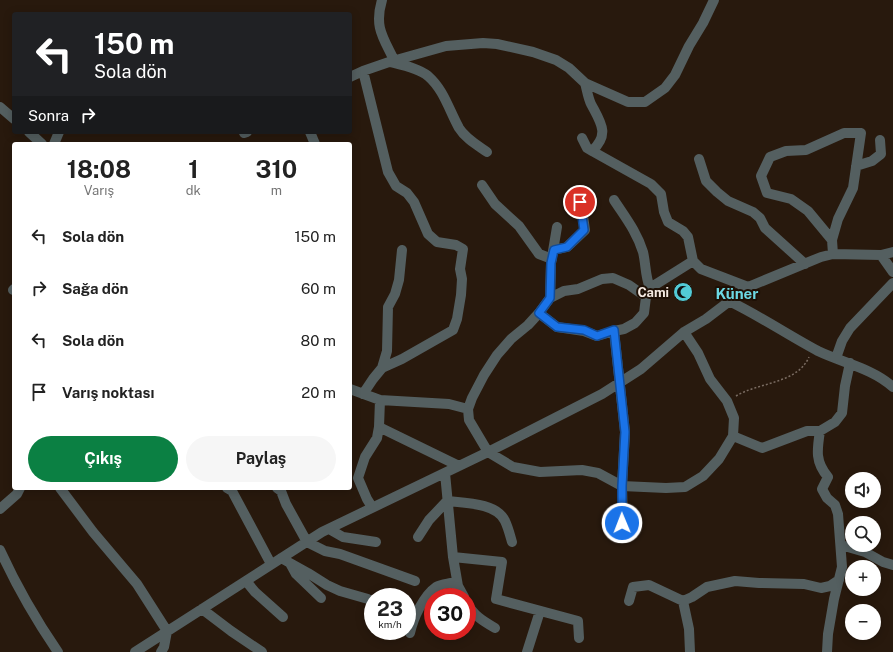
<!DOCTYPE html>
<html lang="tr">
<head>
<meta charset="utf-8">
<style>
	:root { --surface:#fff; --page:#f6f6f6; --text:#222; --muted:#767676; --accent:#0b8043 }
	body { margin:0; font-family:"Public Sans",sans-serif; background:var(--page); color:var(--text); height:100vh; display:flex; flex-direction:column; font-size:15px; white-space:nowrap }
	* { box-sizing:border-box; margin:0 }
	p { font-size:13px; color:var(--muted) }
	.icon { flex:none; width:22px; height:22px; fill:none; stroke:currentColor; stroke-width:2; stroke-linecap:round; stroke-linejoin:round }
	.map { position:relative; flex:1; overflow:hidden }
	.details { position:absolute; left:12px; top:142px; width:340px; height:348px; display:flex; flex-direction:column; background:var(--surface); border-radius:4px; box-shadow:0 2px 10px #0003 }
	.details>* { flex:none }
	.banner { position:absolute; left:12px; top:12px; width:340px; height:122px; border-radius:4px; box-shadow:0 2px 10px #0003; background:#202124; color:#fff; overflow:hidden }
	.buttons { position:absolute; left:845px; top:472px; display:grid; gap:8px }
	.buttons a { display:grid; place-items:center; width:36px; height:36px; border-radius:50%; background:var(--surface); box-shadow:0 2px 10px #0003; font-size:20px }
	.speed { position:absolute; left:364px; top:588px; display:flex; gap:8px; font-size:20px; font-weight:700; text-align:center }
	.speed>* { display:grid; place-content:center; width:52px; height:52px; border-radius:50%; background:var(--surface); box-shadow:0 2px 10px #0003; line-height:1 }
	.speed small { font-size:10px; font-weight:400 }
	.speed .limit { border:6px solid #d22; background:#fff; color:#111 }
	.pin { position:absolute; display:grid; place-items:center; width:34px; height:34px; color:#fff; margin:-17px; border:2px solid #fff; border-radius:50%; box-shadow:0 1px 4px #0007 }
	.me { position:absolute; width:44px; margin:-22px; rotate:359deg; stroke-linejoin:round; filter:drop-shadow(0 0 3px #0008) }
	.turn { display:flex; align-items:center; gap:14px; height:84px; padding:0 16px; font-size:18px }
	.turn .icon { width:52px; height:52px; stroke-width:2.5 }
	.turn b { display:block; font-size:28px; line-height:34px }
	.then { display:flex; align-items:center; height:38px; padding:0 16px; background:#0003; gap:8px; font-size:15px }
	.eta { display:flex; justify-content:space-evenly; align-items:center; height:68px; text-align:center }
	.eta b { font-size:24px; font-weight:700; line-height:28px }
	.primary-button { display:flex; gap:8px; margin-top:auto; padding:8px 16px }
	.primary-button a { flex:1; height:46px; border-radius:24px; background:var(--accent); color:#fff; font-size:16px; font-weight:700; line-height:46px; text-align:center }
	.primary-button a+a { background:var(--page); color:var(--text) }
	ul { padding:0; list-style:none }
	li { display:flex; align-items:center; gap:12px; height:52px; padding:0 16px }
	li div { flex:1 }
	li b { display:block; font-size:15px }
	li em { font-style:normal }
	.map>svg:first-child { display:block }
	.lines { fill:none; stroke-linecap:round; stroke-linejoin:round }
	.path { stroke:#7a6c62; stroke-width:1.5; stroke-dasharray:2 2; stroke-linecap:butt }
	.minor { stroke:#545f60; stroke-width:10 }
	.route-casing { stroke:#114b97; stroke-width:10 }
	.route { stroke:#1a73e8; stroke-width:7 }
	.labels { text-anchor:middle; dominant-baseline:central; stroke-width:4; stroke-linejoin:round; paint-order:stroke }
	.poi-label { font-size:13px; font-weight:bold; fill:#f4e9e1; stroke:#1e1005; text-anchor:end }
	.quarter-label { font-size:15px; font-weight:bold; fill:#6cd8e3; stroke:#1e1005 }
</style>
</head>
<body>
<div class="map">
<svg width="893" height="652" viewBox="0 0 893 652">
	<rect width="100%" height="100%" fill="#28190d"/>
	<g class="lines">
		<!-- path -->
		<path class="path" d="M736,396C759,382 797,384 809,357"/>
		<!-- minor -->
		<path class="minor" d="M382,0C374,27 383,37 394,60
			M390,62C402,65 418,68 428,76C444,90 449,110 459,128C465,138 477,145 487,152
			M350,77L363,71L389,62L446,46L483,43L497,44L533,52L556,60L569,68L585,83L628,102H645L665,88L675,75L689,46L703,23L714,0
			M0,107L14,119
			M29,132L42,144
			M310,132L315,144
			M244,133L247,132
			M582,138L587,148L592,151C610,134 601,123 591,104C588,98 587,90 585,83
			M54,144L59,132
			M592,151L651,184L661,194L664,212L668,222L683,231L688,237L693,261L701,269L748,287
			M699,159L706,181L717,192L728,201L753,212L760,218L765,228L805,264
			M856,166L872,161L881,154L880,140
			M482,185L495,204L519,226L539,254L552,259
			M614,200C625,217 637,232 643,252C646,264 645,276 650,288
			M557,227L551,263L550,298L539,313L528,325L511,339L497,355L484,375L472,398L468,409L469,420L488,452L513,467L540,472L582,470L598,473L622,486L666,488L685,487L703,476L719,459L733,436L734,418L727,401L710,379L698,353L684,332
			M832,240L838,219L853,188L861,133H844L806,150L786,151L770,157L761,176L767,193L791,199L808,211L832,240L833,254
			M554,250L567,247L585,230L581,202
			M881,255L893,272
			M13,290L14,289
			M550,298L564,291L578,289L602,279L613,278L629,285L646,297
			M729,301C760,316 788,335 818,351C843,363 872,368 893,387
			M539,313L557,327L584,331L597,336L614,331
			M836,358L842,341L850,328L893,283
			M382,368L387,351L388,307L395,294L399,280L402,250
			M350,389L380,400L449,404L468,409
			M363,394L373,379L382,368L402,359L453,330L457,319L461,295L462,279L460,269L463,249L456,245L437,242L428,234L414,202L407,193L396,186L388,172L363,71
			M379,427L459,466
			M820,431C817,450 815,462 828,477L822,489L827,498L835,505L838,514L842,567L834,599L828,634L827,652
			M733,436L762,448L807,431H820L835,422L842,413L845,386L850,363
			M445,473L453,557L458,586L464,597
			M60,488L93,532L137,584L167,631L164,647L161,652
			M227,488L232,491L271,564
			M277,488L281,491L286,504L307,542L325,551L340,554L415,581
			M372,507L367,499L358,478L365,457L377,438L379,427L380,400
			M0,509L17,494L20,488
			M623,523L622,486L625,432L614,331L624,329L635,323L644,313L646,297L650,288L693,261
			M329,529L343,537L376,542
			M418,537L429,520L447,501C465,503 497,503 505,521C508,527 510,535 512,542
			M841,545L865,552L883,562L893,565
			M0,550C16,585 36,620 58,652
			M453,557L502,562L496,599L578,621L579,638
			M281,558L308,573L327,585L340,591L368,599
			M290,563L296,574L321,598
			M246,581L255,592L283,617
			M629,601L633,587L649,585L683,601L692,597L707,587L735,581L759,583L804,584L821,588L830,586L839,580
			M683,601L689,629L690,652
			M467,603C473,615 483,621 495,628
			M202,609L231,631L262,652
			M410,633C413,619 423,596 436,587C441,584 446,584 451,583L458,586
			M135,652L322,532L488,452L602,394L641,369L684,332L706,319L748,287L821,257L833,254L881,255L893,252
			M527,652L540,611"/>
	</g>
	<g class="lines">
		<!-- route casing -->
		<g class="route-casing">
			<path id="route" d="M580,202L584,230L567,247L554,250L551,263L550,298L539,313L557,327L584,330L597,336L614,330L625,432L622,486V523"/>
		</g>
		<!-- route -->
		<use href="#route" class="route"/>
	</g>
	<!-- icons -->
	<defs>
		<g id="mosque-disc" transform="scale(1)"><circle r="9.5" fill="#52cbd7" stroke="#1e1005"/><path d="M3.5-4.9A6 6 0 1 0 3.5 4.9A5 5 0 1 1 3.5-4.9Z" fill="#111"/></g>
	</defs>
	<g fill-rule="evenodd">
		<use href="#mosque-disc" x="683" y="292"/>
	</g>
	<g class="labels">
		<!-- poi labels -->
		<g class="poi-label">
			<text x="669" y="292">Cami</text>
		</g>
		<!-- quarter labels -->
		<g class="quarter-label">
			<text x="737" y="293">Küner</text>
		</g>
	</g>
</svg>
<div class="buttons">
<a><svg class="icon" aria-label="sound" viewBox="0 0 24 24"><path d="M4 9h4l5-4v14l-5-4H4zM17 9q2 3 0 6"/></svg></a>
<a><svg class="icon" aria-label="search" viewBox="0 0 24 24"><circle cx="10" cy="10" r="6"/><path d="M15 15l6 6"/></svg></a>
<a>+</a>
<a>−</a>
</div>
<div class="speed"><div>23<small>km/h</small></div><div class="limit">30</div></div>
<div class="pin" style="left:580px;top:202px;background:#d93025"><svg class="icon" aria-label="arrive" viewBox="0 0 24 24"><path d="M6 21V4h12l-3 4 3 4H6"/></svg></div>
<svg class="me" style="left:622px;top:523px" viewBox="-20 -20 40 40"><circle r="17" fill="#1a73e8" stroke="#fff" stroke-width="3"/><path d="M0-11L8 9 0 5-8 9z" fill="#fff"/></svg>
<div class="banner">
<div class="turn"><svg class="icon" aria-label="left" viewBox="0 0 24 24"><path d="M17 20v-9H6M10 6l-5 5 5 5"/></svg><div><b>150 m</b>Sola dön</div></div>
<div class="then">Sonra<svg class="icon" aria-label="right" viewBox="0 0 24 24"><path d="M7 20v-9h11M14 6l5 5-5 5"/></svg></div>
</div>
<section class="details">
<div class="eta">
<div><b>18:08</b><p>Varış</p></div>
<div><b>1</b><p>dk</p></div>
<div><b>310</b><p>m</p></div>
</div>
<ul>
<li><svg class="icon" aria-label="left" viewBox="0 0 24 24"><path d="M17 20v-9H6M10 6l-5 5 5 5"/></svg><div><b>Sola dön</b></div><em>150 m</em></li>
<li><svg class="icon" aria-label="right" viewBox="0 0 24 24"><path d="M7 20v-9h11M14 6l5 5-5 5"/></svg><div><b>Sağa dön</b></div><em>60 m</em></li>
<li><svg class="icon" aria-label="left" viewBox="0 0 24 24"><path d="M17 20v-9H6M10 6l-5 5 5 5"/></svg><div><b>Sola dön</b></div><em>80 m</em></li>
<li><svg class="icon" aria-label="arrive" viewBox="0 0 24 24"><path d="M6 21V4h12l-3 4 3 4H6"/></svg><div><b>Varış noktası</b></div><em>20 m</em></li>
</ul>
<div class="primary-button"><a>Çıkış</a><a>Paylaş</a></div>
</section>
</div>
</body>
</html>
